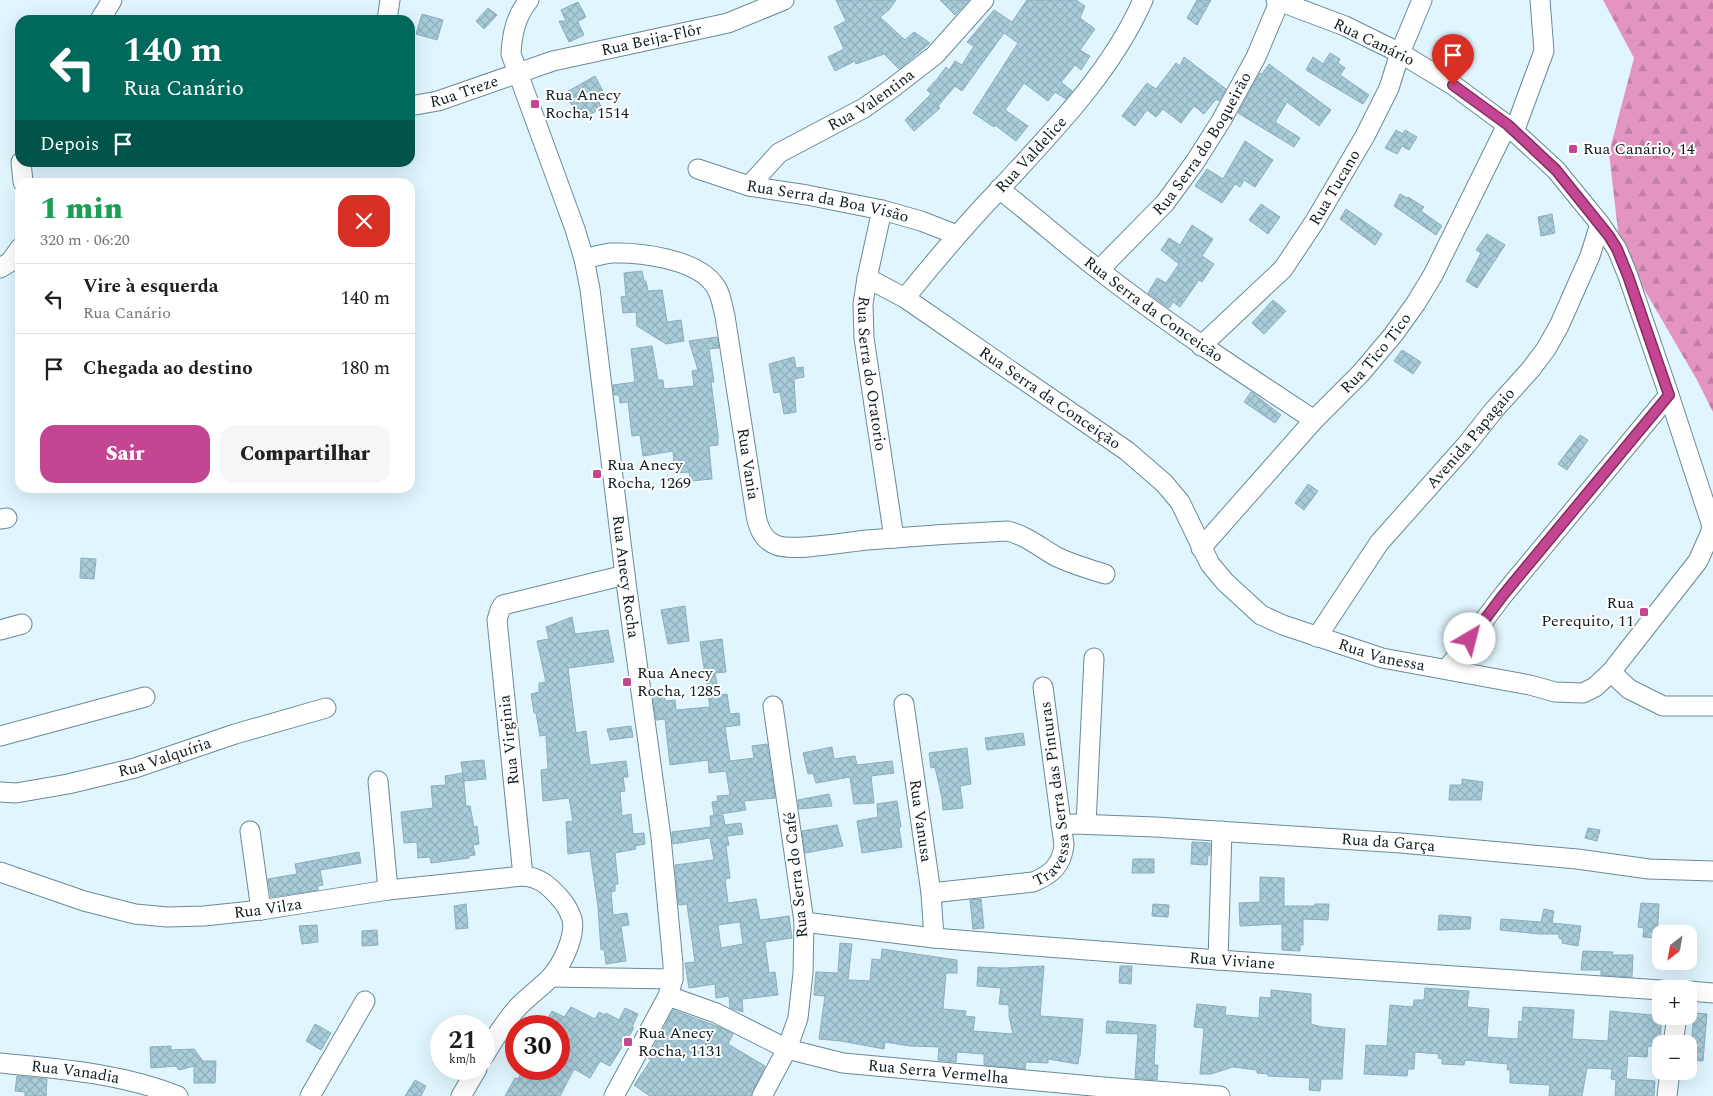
<!DOCTYPE html>
<html lang="pt">
<head>
<meta charset="utf-8">
<style>
	:root { --surface:#fff; --page:#f6f6f6; --text:#202124; --muted:#757577; --line:#e0e0e0; --accent:#c44693 }
	body { margin:0; font-family:Spectral,serif; background:var(--page); color:var(--text); height:100vh; display:flex; flex-direction:column; font-size:19px; white-space:nowrap }
	* { box-sizing:border-box; margin:0 }
	p { font-size:16px; color:var(--muted) }
	.icon { flex:none; width:28px; height:28px; fill:none; stroke:currentColor; stroke-width:2; stroke-linecap:round; stroke-linejoin:round }
	.map { position:relative; flex:1; overflow:hidden }
	.drawer { position:absolute; left:15px; top:178px; width:400px; height:315px; display:flex; flex-direction:column; background:var(--surface); border-radius:15px; box-shadow:0 5px 20px #0002 }
	.drawer>* { flex:none }
	.hud { position:absolute; left:15px; top:15px; width:400px; height:152px; border-radius:15px; box-shadow:0 5px 20px #0002; background:#00695c; color:#fff; overflow:hidden }
	.needle { width:32px; rotate:211deg }
	.tools { position:absolute; left:1652px; top:925px; display:grid; gap:10px }
	.tools a { display:grid; place-items:center; width:45px; height:45px; border-radius:10px; background:var(--surface); box-shadow:0 5px 20px #0002; font-size:25px }
	.speed { position:absolute; left:430px; top:1015px; display:flex; gap:10px; font-size:25px; font-weight:700; text-align:center }
	.speed>* { display:grid; place-content:center; width:65px; height:65px; border-radius:50%; background:var(--surface); box-shadow:0 5px 20px #0002; line-height:1 }
	.speed small { font-size:12px; font-weight:400 }
	.speed .limit { border:8px solid #d22; background:#fff; color:#111 }
	.pin { position:absolute; display:grid; place-items:center; width:42px; height:42px; color:#fff; margin:-51px -21px; border-radius:50% 50% 50% 0; rotate:-45deg; box-shadow:0 0 5px #0007 }
	.pin .icon { rotate:45deg }
	.me { position:absolute; width:55px; margin:-28px; rotate:37deg; stroke-linejoin:round; filter:drop-shadow(0 0 4px #0008) }
	.turn { display:flex; align-items:center; gap:18px; height:105px; padding:0 25px; font-size:22px }
	.turn .icon { width:65px; height:65px; stroke-width:2.5 }
	.turn b { display:block; font-size:35px; line-height:42px }
	.then { display:flex; align-items:center; height:48px; padding:0 25px; background:#0003; gap:10px; font-size:19px }
	.round { display:grid; place-items:center; flex:none; width:52px; height:52px; border-radius:15px; background:var(--page) }
	.head { display:flex; align-items:center; justify-content:space-between; height:85px; padding:0 25px }
	h1 { font-size:30px; font-weight:800; line-height:38px; color:#1e9e55 }
	.action { display:flex; gap:10px; margin-top:auto; padding:10px 25px }
	.action a { flex:1; height:58px; border-radius:15px; background:var(--accent); color:#fff; font-size:20px; font-weight:800; line-height:58px; text-align:center }
	.action a+a { background:var(--page); color:var(--text) }
	ul { padding:0; list-style:none }
	li { display:flex; align-items:center; gap:15px; height:70px; padding:0 25px; border-top:1px solid var(--line) }
	li div { flex:1 }
	li b { display:block; font-size:19px }
	li em { font-style:normal }
	.map>svg:first-child { display:block }
	.forest { fill:url(#forest-firs) }
	.building { fill:url(#building-cross-hatch); stroke:#8caebb; fill-rule:evenodd }
	.lines { fill:none; stroke-linecap:round; stroke-linejoin:round }
	.minor-casing { stroke:#698a97; stroke-width:21 }
	.minor { stroke:#fff; stroke-width:19 }
	.route-casing { stroke:#7f2e60; stroke-width:12 }
	.route { stroke:#c44693; stroke-width:9 }
	.poi-dot { fill:#c44693; stroke:#fff; stroke-width:2 }
	.labels { text-anchor:middle; dominant-baseline:central; stroke-width:4; stroke-linejoin:round; paint-order:stroke }
	.street-label { font-size:16px; fill:#0f1d22; stroke:#fff }
	.poi-label { font-size:16px; fill:#0f1d22; stroke:#fff; text-anchor:start }
</style>
</head>
<body>
<div class="map">
<svg width="1713" height="1096" viewBox="0 0 1713 1096">
	<defs>
		<pattern id="forest-firs" width="22" height="20" patternUnits="userSpaceOnUse" patternTransform="scale(1.25)"><rect width="22" height="20" fill="#e494c0"/><path d="M5 1l3.5 6h-7zM16 11l3.5 6h-7z" fill="#c27fa5"/></pattern>
		<pattern id="building-cross-hatch" width="8" height="8" patternUnits="userSpaceOnUse" patternTransform="scale(1.25)"><rect width="8" height="8" fill="#a9ccda"/><path d="M0 0l8 8M0 8l8-8" fill="none" stroke="#90afbb"/></pattern>
	</defs>
	<rect width="100%" height="100%" fill="#e0f5fe"/>
	<!-- forest -->
	<path class="forest" d="M1603,0H1713V412L1697,380L1620,248L1609,153L1634,58Z"/>
	<!-- building -->
	<path class="building" d="M836,0H896L889,10L880,17L905,40L914,32L930,43L899,69L884,54L856,64L855,61L835,71L828,57L844,49L834,27L846,21Z
		M940,0H969L955,15Z
		M1027,0H1076L1085,6L1080,18L1095,29L1080,50L1090,56L1081,70L1075,65L1061,82L1072,91L1066,99L1055,92L1048,101L1024,83L1005,110L1028,126L1016,141L995,125L994,127L973,113L1018,43L1004,33L962,91L955,86L938,106L940,108L914,131L905,120L931,94L927,90L935,81V82L946,67L949,70L955,61L962,65L974,46L967,42L994,10L1012,22Z
		M1197,0H1211L1197,25L1187,18Z
		M578,2L586,17L577,22H578L584,35L569,42L559,21H566L561,10Z
		M488,8L497,15L484,29L476,21Z
		M422,14L443,20L437,40L416,34Z
		M1330,53L1340,59L1338,63L1345,68L1340,75L1369,95L1363,104L1306,70L1313,57L1323,64Z
		M1184,57L1226,89L1219,101L1216,99L1204,114L1194,106L1181,123L1163,109L1156,117L1147,110L1135,126L1122,116L1147,83L1156,89L1176,63L1180,66Z
		M1269,64L1331,110L1319,126L1287,102L1275,122L1300,138L1294,147L1238,113L1260,73L1262,74Z
		M595,76L605,95L597,99L602,108L580,120L565,93Z
		M1396,130L1403,134L1405,130L1417,137L1409,150L1402,146L1397,154L1385,148Z
		M1245,141L1273,160L1255,187L1244,180L1240,187L1235,184L1222,203L1195,186L1207,169L1223,179Z
		M1400,194L1407,198L1408,197L1424,207L1421,211L1442,226L1436,235L1394,206Z
		M1261,204L1280,217L1268,234L1249,220Z
		M1346,209L1382,234L1375,245L1340,219Z
		M1552,214L1555,233L1541,236L1538,217Z
		M1192,225L1213,239L1202,256L1214,264L1202,282L1199,280L1180,307L1173,302L1169,308L1148,293L1157,278L1166,283L1179,264L1161,250L1169,238L1180,245Z
		M1487,234L1505,245L1477,288L1466,281L1481,253L1476,250Z
		M642,271L644,281H646L648,291L662,290L667,322L681,320L684,341L666,344L637,326L636,312L623,313L621,297L626,296L624,273Z
		M1273,300L1286,311L1264,334L1252,323Z
		M717,337L719,348L709,349L714,382H711L718,435V445L709,446L712,479L691,481L689,472L675,473L673,451L643,456L640,435L632,436L628,402L620,403L619,395H614L613,385L635,382L631,349L652,346L658,380H663L664,389L694,386L692,371L698,370L689,341Z
		M1402,350L1421,362L1413,374L1394,361Z
		M794,357L796,368L803,367L804,377L794,379L796,412L784,414L780,392L774,393L769,364Z
		M1251,392L1281,415L1275,423L1244,402Z
		M1580,435L1588,440L1567,470L1558,464Z
		M1308,484L1318,491L1304,510L1295,503Z
		M81,558L96,559L94,579L80,578Z
		M685,606L689,641L668,644L661,610Z
		M572,617L575,634L608,630L614,662L568,668L576,733L586,731L590,765L626,761L628,777H623L625,791L620,792L622,816L631,814L633,834L644,833L645,844L635,846L636,849L615,853L618,884H615V891L611,892L613,915L627,913L629,925L621,926L626,961L606,964L604,949L601,950L598,907L590,851L568,854L566,822L573,821L569,798L543,801L541,770L548,769L546,735L540,736L536,713H534L531,694L539,692V683L546,682L537,641L549,639L546,627Z
		M722,639L726,672L715,673L719,695L727,694L730,714L739,713L740,725L725,727L730,761L754,758L752,746L767,744L775,798L744,801L746,810L714,815L712,802L718,801L717,796L730,795L726,771L709,773L708,760L670,765L665,719L656,720L652,690L663,689L665,701L675,700L676,710L710,707L700,642Z
		M631,726L633,737L610,740L607,729Z
		M1023,733L1025,745L987,750L985,738Z
		M832,747L834,759L855,756L857,765L892,761L894,773L871,776L874,803L854,804L850,777L816,783L813,773L808,774L803,753Z
		M967,748L971,784L960,786L963,808L943,810L942,798L935,767L931,768L929,753Z
		M484,760L486,779L464,781L461,762Z
		M463,773L466,806H470L474,827L477,826L479,844L473,845L475,855L469,856V858L431,863L430,857L418,858L417,842L404,843L401,812L433,808L431,786L446,785L445,776Z
		M1462,779L1483,782L1481,800H1449L1450,785H1462Z
		M829,794L832,806L799,809L798,800Z
		M897,801L901,827H899L902,847L862,853L857,821L878,817L877,804Z
		M723,815L725,825L741,823L743,834L727,836L729,845L726,846L730,878L725,879L728,903L756,899L760,920L789,916L792,938L765,942L769,973L775,972L778,995L742,999L743,1012L730,1008L729,996L716,998L715,984L689,988L685,963L695,962L687,904L679,905L678,901L675,865L714,860L710,838L673,844L672,832L711,827L710,816ZM740,922L743,944L721,948L718,925Z
		M837,825L843,846L805,853L802,831Z
		M1588,828L1600,830L1597,841L1585,838Z
		M1192,842L1210,843V855H1208L1207,865L1191,864Z
		M359,852L361,863L320,870L323,885L318,886V890L271,897L268,879L297,874L295,864Z
		M1133,859H1154V873H1132Z
		M1260,877L1284,878V906H1315V904H1329L1328,920L1303,919V945H1300V951L1282,950V924L1240,926L1239,903L1260,902Z
		M981,899L984,928L973,929L970,900Z
		M1641,903L1659,904L1657,938L1643,937L1644,928L1638,927Z
		M466,904L468,928L456,929L454,906Z
		M1153,904L1169,905L1168,917L1152,916Z
		M1544,909L1554,911L1552,923L1581,926L1578,946L1562,943L1563,940L1559,938V934H1540L1500,930L1501,919L1541,922Z
		M1439,915L1471,917L1470,929L1438,930Z
		M317,925L318,942L302,944L299,926Z
		M377,930L378,945L362,946V931Z
		M840,943L852,944L848,980L870,981L872,959L881,960L882,949L957,960V973H946L943,1009L966,1011L965,1016L975,1017L973,1031L1013,1034L1009,1016V1005L999,1004L1001,988L977,986L978,967L1003,968L1044,966L1040,1016L1083,1019L1080,1056H1079L1078,1064L1048,1059V1063L1026,1062L1025,1069L984,1065V1054L957,1052L956,1062L938,1060L939,1047L910,1046L885,1042L884,1049L841,1041L819,1039L825,996L814,995L816,972L838,973Z
		M1583,951L1613,952L1612,955H1633L1632,977L1601,975V970H1581Z
		M1120,966H1132L1131,984L1119,983Z
		M1425,988L1469,991L1467,1007L1489,1009L1487,1037L1518,1039L1519,1021L1522,1022L1523,1007L1574,1010L1572,1039L1608,1041L1610,1011L1662,1016L1660,1042H1658V1047L1648,1046L1647,1057L1628,1056L1626,1079L1655,1081L1654,1096H1615L1616,1080L1611,1079L1612,1069L1587,1068L1582,1096H1549L1550,1085L1510,1083V1070H1507L1508,1064L1465,1060L1464,1065L1442,1064V1059L1438,1058L1439,1054L1415,1052L1414,1069H1408L1407,1076L1364,1074L1366,1045L1387,1046L1390,1005L1413,1007L1414,1000H1424Z
		M1271,990L1311,994V1024L1322,1027L1345,1029L1342,1079H1321L1320,1091L1309,1090L1310,1078L1268,1076V1074L1257,1073V1070L1233,1067L1211,1074H1200L1204,1028L1194,1027L1197,1004L1226,1007L1225,1015L1259,1018L1260,997L1271,998Z
		M571,1007L595,1019L599,1012L605,1015L606,1013L619,1020L625,1008L638,1014L632,1027L634,1028L610,1066L600,1061L590,1078L574,1069L560,1096H505L515,1078L518,1079L524,1069H559V1026H543L552,1011L564,1017Z
		M673,1010L719,1027L733,1034L728,1044L765,1066L751,1096H650L634,1085L651,1060L648,1058Z
		M1694,1013L1707,1014L1703,1061L1690,1060Z
		M1107,1021L1156,1025L1154,1065H1158L1157,1080L1135,1078L1138,1034L1106,1033Z
		M315,1024L331,1033L321,1050L306,1041Z
		M171,1046V1050L194,1049L203,1061H216L215,1083H194V1066L179,1070L176,1066L151,1068L150,1047Z
		M17,1076L47,1079L46,1096H25V1092L15,1091Z
		M415,1080L426,1086L421,1096H405Z"/>
	<g class="lines">
		<!-- minor casing -->
		<g class="minor-casing">
			<g id="minor">
				<path id="s1" d="M529,0C516,16 512,33 511,54L575,229L584,259L590,289L625,575L661,837L673,964V979L668,996L614,1096"/>
				<path d="M100,20L112,0"/>
				<path d="M387,20L390,0"/>
				<path id="s2" d="M410,106L438,101L553,61L728,23L784,0"/>
				<path d="M1514,132L1544,51L1540,0"/>
				<path d="M21,162L23,182"/>
				<path id="s3" d="M698,169L749,186L807,195L882,210L921,221L957,235"/>
				<path id="s4" d="M749,186L779,153L864,108L891,89L935,55L984,0"/>
				<path id="s5" d="M999,189C1033,215 1065,244 1099,270C1168,324 1241,372 1314,420"/>
				<path id="s6" d="M882,210L867,278L863,304L864,338L894,538"/>
				<path id="s7" d="M584,259C593,257 602,254 611,253C640,252 694,259 713,283C721,292 722,305 725,316L756,515C758,527 763,540 776,545C793,552 847,542 867,540C914,536 961,533 1008,531C1029,537 1039,547 1057,557C1072,564 1088,569 1105,574"/>
				<path d="M0,268L10,262L20,248"/>
				<path id="s8" d="M1099,270L1165,203L1195,162L1221,121L1256,57L1280,0"/>
				<path id="s9" d="M867,278L905,298L1127,451L1164,483L1180,502L1210,564L1225,582L1261,615L1283,625L1382,658L1530,685L1555,692L1583,693L1595,687L1611,672L1698,561L1710,534L1712,526L1669,395L1628,276L1617,249L1600,224L1556,170L1507,125L1453,85L1400,53L1345,26L1276,0"/>
				<path id="s10" d="M905,298C935,261 965,225 998,191C1051,133 1111,73 1143,0"/>
				<path id="s11" d="M1201,346L1283,269L1315,221L1365,136L1389,88L1400,53L1422,0"/>
				<path d="M0,519L7,518"/>
				<path id="s12" d="M1201,548L1314,420L1361,373L1393,335L1416,303L1433,275L1507,125"/>
				<path d="M0,630L22,624"/>
				<path id="s13" d="M1317,637L1379,543L1467,444L1494,410L1531,369L1546,349L1559,326L1590,256L1600,224"/>
				<path d="M1447,669L1504,594L1669,395"/>
				<path d="M1611,672L1629,689L1663,706H1713"/>
				<path id="s14" d="M904,704L931,893L934,938"/>
				<path d="M0,736L145,697"/>
				<path d="M378,781L388,890"/>
				<path id="s15" d="M0,792L16,793L68,784L135,768L235,734L326,708"/>
				<path d="M1086,824L1094,658"/>
				<path id="s16" d="M1061,825L1075,824L1155,827L1401,843L1577,859L1649,869L1713,871"/>
				<path d="M250,831L261,910"/>
				<path id="s17" d="M0,872L84,901L135,914L167,917L204,916L261,910L388,890L523,876C539,877 548,885 558,896C564,902 569,910 572,919C576,936 562,965 550,978C540,988 529,996 519,1006C505,1021 494,1039 484,1056"/>
				<path d="M523,876L497,620L500,610L503,605L625,575"/>
				<path id="s18" d="M931,893L1033,882C1051,875 1062,865 1064,845L1043,687"/>
				<path id="s19" d="M804,922L934,938L1021,945L1218,960L1661,990"/>
				<path d="M1218,960L1222,831"/>
				<path d="M551,977L673,979"/>
				<path d="M1689,991L1713,993"/>
				<path id="s20" d="M668,996L716,1013L787,1049L843,1063L1103,1087L1220,1096"/>
				<path d="M1673,1044L1677,1016"/>
				<path id="s21" d="M0,1063C60,1069 121,1073 178,1096"/>
				<path d="M310,1096L365,1001"/>
				<path d="M461,1096L477,1069"/>
				<path d="M762,1096L787,1049L798,1018L803,973L804,922L773,706"/>
				<path d="M1667,1096L1670,1071"/>
			</g>
		</g>
		<!-- minor -->
		<use href="#minor" class="minor"/>
	</g>
	<g class="lines">
		<!-- route casing -->
		<g class="route-casing">
			<path id="route" d="M1453,85L1508,125L1556,170L1609,236L1617,249L1628,276L1669,395L1504,594L1470,639"/>
		</g>
		<!-- route -->
		<use href="#route" class="route"/>
	</g>
	<!-- markers -->
	<g class="poi-dot">
		<rect x="530" y="99" width="10" height="10" rx="2.5"/>
		<rect x="1568" y="144" width="10" height="10" rx="2.5"/>
		<rect x="592" y="469" width="10" height="10" rx="2.5"/>
		<rect x="1639" y="607" width="10" height="10" rx="2.5"/>
		<rect x="622" y="677" width="10" height="10" rx="2.5"/>
		<rect x="623" y="1037" width="10" height="10" rx="2.5"/>
	</g>
	<g class="labels">
		<!-- street labels -->
		<g class="street-label">
			<text stroke="none"><textPath href="#s2" startOffset="251">Rua Beija-Flôr</textPath></text>
			<text transform="translate(1374 42) rotate(26)">Rua Canário</text>
			<text stroke="none"><textPath href="#s2" startOffset="56">Rua Treze</textPath></text>
			<text stroke="none"><textPath href="#s4" startOffset="151">Rua Valentina</textPath></text>
			<text stroke="none"><textPath href="#s8" startOffset="164">Rua Serra do Boqueirão</textPath></text>
			<text stroke="none"><textPath href="#s10" startOffset="191">Rua Valdelice</textPath></text>
			<text stroke="none"><textPath href="#s11" startOffset="209">Rua Tucano</textPath></text>
			<text stroke="none"><textPath href="#s3" startOffset="134">Rua Serra da Boa Visão</textPath></text>
			<text stroke="none"><textPath href="#s5" startOffset="196">Rua Serra da Conceicão</textPath></text>
			<text stroke="none"><textPath href="#s12" startOffset="262">Rua Tico Tico</textPath></text>
			<text stroke="none"><textPath href="#s6" startOffset="166">Rua Serra do Oratorio</textPath></text>
			<text stroke="none"><textPath href="#s9" startOffset="219">Rua Serra da Conceição</textPath></text>
			<text stroke="none"><textPath href="#s13" startOffset="252">Avenida Papagaio</textPath></text>
			<text stroke="none"><textPath href="#s7" startOffset="322">Rua Vania</textPath></text>
			<text stroke="none"><textPath href="#s1" startOffset="596">Rua Anecy Rocha</textPath></text>
			<text stroke="none"><textPath href="#s9" startOffset="655">Rua Vanessa</textPath></text>
			<text transform="translate(509 740) rotate(-96)">Rua Virginia</text>
			<text stroke="none"><textPath href="#s15" startOffset="169">Rua Valquíria</textPath></text>
			<text stroke="none"><textPath href="#s18" startOffset="201">Travessa Serra das Pinturas</textPath></text>
			<text stroke="none"><textPath href="#s14" startOffset="118">Rua Vanusa</textPath></text>
			<text stroke="none"><textPath href="#s16" startOffset="328">Rua da Garça</textPath></text>
			<text transform="translate(796 875) rotate(-96)">Rua Serra do Café</text>
			<text stroke="none"><textPath href="#s17" startOffset="275">Rua Vilza</textPath></text>
			<text stroke="none"><textPath href="#s19" startOffset="430">Rua Viviane</textPath></text>
			<text stroke="none"><textPath href="#s20" startOffset="284">Rua Serra Vermelha</textPath></text>
			<text stroke="none"><textPath href="#s21" startOffset="76">Rua Vanadia</textPath></text>
		</g>
		<!-- poi labels -->
		<g class="poi-label">
			<text x="545" y="95">Rua Anecy<tspan x="545" dy="18">Rocha, 1514</tspan></text>
			<text x="1583" y="149">Rua Canário, 14</text>
			<text x="607" y="465">Rua Anecy<tspan x="607" dy="18">Rocha, 1269</tspan></text>
			<text x="1634" y="603" text-anchor="end">Rua<tspan x="1634" dy="18">Perequito, 11</tspan></text>
			<text x="637" y="673">Rua Anecy<tspan x="637" dy="18">Rocha, 1285</tspan></text>
			<text x="638" y="1033">Rua Anecy<tspan x="638" dy="18">Rocha, 1131</tspan></text>
		</g>
	</g>
</svg>
<div class="tools">
<a><svg class="needle" viewBox="-14 -14 28 28"><path d="M0-13l5 13h-10z" fill="#e53935"/><path d="M0 13l5-13h-10z" fill="#757577"/></svg></a>
<a>+</a>
<a>−</a>
</div>
<div class="speed"><div>21<small>km/h</small></div><div class="limit">30</div></div>
<div class="pin" style="left:1453px;top:85px;background:#d93025"><svg class="icon" aria-label="arrive" viewBox="0 0 24 24"><path d="M6 21V4h12l-3 4 3 4H6"/></svg></div>
<svg class="me" style="left:1470px;top:639px" viewBox="-20 -20 40 40"><circle r="19" fill="#fff"/><path d="M0-13L10 11 0 6-10 11z" fill="#c44693"/></svg>
<div class="hud">
<div class="turn"><svg class="icon" aria-label="left" viewBox="0 0 24 24"><path d="M17 20v-9H6M10 6l-5 5 5 5"/></svg><div><b>140 m</b>Rua Canário</div></div>
<div class="then">Depois<svg class="icon" aria-label="arrive" viewBox="0 0 24 24"><path d="M6 21V4h12l-3 4 3 4H6"/></svg></div>
</div>
<section class="drawer">
<div class="head"><div><h1>1 min</h1><p>320 m · 06:20</p></div><a class="round" style="background:#d93025;color:#fff"><svg class="icon" aria-label="close" viewBox="0 0 24 24"><path d="M6 6l12 12M18 6L6 18"/></svg></a></div>
<ul>
<li><svg class="icon" aria-label="left" viewBox="0 0 24 24"><path d="M17 20v-9H6M10 6l-5 5 5 5"/></svg><div><b>Vire à esquerda</b><p>Rua Canário</p></div><em>140 m</em></li>
<li><svg class="icon" aria-label="arrive" viewBox="0 0 24 24"><path d="M6 21V4h12l-3 4 3 4H6"/></svg><div><b>Chegada ao destino</b></div><em>180 m</em></li>
</ul>
<div class="action"><a>Sair</a><a>Compartilhar</a></div>
</section>
</div>
</body>
</html>
